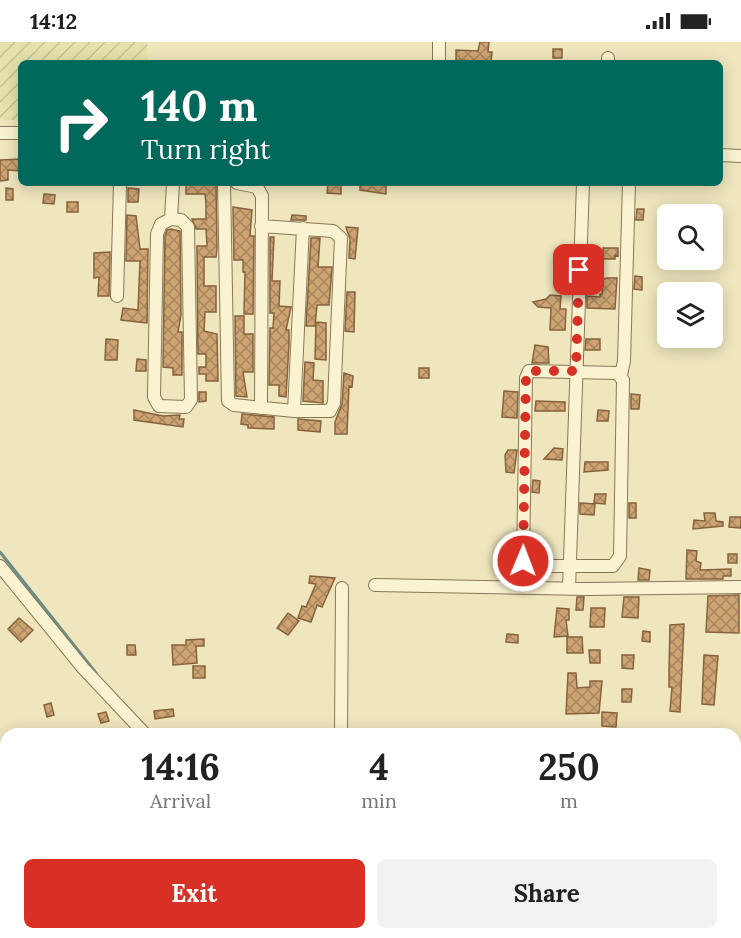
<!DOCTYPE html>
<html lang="en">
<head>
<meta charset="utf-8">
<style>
	:root { --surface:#fff; --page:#f2f2f2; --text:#222; --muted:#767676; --accent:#d93025 }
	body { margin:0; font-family:Lora,serif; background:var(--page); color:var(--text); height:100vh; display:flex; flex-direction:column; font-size:22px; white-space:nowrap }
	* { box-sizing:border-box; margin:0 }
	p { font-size:20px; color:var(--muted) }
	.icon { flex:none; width:33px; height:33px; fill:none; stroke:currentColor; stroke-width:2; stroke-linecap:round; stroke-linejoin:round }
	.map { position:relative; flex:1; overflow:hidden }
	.panel { position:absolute; left:0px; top:686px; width:741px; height:212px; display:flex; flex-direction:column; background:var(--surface); border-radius:18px 18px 0 0; box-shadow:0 3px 15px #0003 }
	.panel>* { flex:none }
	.top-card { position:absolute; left:18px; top:18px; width:705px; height:126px; border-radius:9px; box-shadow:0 3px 15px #0003; background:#00695c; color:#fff; overflow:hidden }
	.buttons { position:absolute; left:657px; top:162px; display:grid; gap:12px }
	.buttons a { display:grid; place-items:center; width:66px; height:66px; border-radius:9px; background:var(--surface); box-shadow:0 3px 15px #0003; font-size:30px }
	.pin { position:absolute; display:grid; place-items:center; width:51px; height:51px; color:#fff; margin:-26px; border-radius:12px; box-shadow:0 3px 9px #0006 }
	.me { position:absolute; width:66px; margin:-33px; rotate:1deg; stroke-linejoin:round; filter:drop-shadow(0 0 4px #0008) }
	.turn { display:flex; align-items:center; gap:21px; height:126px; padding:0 24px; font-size:27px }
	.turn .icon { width:78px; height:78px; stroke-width:2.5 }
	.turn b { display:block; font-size:42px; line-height:51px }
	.eta { display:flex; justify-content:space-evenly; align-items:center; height:102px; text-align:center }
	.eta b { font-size:36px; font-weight:700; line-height:42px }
	.primary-button { display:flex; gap:12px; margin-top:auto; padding:12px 24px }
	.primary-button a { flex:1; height:69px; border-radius:9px; background:var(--accent); color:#fff; font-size:24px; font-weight:700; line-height:69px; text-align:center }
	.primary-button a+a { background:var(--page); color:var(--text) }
	.status { display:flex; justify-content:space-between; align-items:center; height:42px; padding:0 30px; background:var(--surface); direction:ltr }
	.status svg { height:16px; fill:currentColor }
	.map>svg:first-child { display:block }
	.farmland { fill:url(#farmland-furrows) }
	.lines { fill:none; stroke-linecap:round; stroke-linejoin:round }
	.stream { stroke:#698e8a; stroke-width:3 }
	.building { fill:url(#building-cross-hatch); stroke:#87633c; stroke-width:1.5 }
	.minor-casing { stroke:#887756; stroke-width:14 }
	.minor { stroke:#faf3d1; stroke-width:12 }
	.route { stroke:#d93025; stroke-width:10; stroke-dasharray:0 18 }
</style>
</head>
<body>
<div class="status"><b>14:12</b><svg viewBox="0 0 49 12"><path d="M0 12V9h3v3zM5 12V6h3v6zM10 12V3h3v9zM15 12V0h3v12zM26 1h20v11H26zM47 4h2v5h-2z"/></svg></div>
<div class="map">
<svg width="741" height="896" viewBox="0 0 741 896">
	<defs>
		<pattern id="farmland-furrows" width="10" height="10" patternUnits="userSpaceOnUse" patternTransform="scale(1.5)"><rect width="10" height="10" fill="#e5e3ab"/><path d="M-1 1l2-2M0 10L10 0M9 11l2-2" fill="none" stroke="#c5c393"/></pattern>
		<pattern id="building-cross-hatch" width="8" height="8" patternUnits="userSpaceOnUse" patternTransform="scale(1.5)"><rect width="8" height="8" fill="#cea473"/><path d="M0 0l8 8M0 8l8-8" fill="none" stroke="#a8865e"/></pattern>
	</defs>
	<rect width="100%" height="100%" fill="#efe6be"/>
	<!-- farmland -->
	<path class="farmland" d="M0,0H147V21H21V78H4L0,77Z
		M0,720L6,725V785L0,797Z
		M21,891H71L70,896H21Z
		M488,891H640L654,896H487Z"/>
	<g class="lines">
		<!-- stream -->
		<path class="stream" d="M0,510L96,631
			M731,891L741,894"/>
	</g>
	<!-- building -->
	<path class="building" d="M480,0H489L488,10H492L491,20L456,18V8L478,9Z
		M553,7H562V16H553Z
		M21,117V129L8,128V138L0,139V118Z
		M186,141H216L217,206L216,215H204V244H216V270H205L204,289L217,292L218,339H206V332H199V325H206V312H198L197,204H207L206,187H196L192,177H206V161L205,152H186Z
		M328,141H341V152L327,151Z
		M360,141H386V152L360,148Z
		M6,146L13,147V158H6Z
		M128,146L139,147L138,160H128Z
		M44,152L55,153L54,162L43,161Z
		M67,160H78V170H67Z
		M233,165L252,168L250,194H254L253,272H244L245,230H243V218H234Z
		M637,167H644L643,178H636Z
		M127,173L136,174L140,207H148L147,281L121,278L123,266L138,268L140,219H126Z
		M292,173L306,174V178H291Z
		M346,185L358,186L355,217L349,216L350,197Z
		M171,187L180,189L181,273L178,290H182V333H173V326L163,325L165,194L167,188Z
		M270,195H274L272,239H280L279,264L291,265L286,288H289V302L286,355L279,354V343H269L270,286H273L274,271H270Z
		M311,196H320L318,225H332L329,263H317L315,284H306Z
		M603,206H618V214L615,213V217H603Z
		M110,210L109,254H98L99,235L94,236V211Z
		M635,234L642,235V248L634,247Z
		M607,236H617L615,267L587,266V254L600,255V252H602L603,237Z
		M347,250H355L354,290L345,289Z
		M550,253L561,254L560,267H566L565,288H550L551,266L538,265L533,260L546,257Z
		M235,274H244V292H253V330H243L247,355L236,354Z
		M316,280L326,281V318L315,317Z
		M106,297L118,298L117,318H105Z
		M586,297H600V308H585Z
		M535,303L548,305L549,321H532Z
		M137,317L146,318V329H136Z
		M305,320L314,321L313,338L323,339V361L303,359Z
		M419,326H429V336H419Z
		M344,331L353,334L352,345L349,344L347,392H335V380L342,362Z
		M504,349L518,350L517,376L502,375Z
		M199,350H206V359L199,360Z
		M631,352L640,353L639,367H631Z
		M536,359L565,360V369H535Z
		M134,368L163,374L180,373L179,377H184L183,385L134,378Z
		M598,368L609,369L608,379H597Z
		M242,372L274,375V387L248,386V383L241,382Z
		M298,377L321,379L320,390L298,388Z
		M554,406L563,407L562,418L544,417Z
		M508,408H517L514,431L506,430L505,413Z
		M585,420H608V428L584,430Z
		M533,438L540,439L539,451L532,450Z
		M595,452H606L605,462L594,461Z
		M580,461L595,462L594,473L580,472Z
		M629,461H636V476H629Z
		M704,471H715L716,479L723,480V484L693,487L694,478L705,479Z
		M730,475H741V486L729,485Z
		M532,499H543V512H531Z
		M502,500L514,501L510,529L500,528Z
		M687,508L697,509L696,519L701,521L700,528L731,527V534H723V537H686Z
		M728,512H737V521H728Z
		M639,526L650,528L649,538H638Z
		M310,534L335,536L322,565L317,563L311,580L298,576L302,564L306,565L316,542L309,541Z
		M739,553V591L706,590L708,554Z
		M577,555H584L583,568H576Z
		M624,555H639L638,576L622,575Z
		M557,566L569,567V578H566L568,594L554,595Z
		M591,566H605L604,585H590Z
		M288,571L299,579L288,593L277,586Z
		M19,576L33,588L21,600L8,587Z
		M684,582L680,670L670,669L672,645H669V629L670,583Z
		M643,589L650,590V600L642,599Z
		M507,592L518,593V601L506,600Z
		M567,595H582L583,611H567Z
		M204,597V604H196L197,621L173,623L172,603H186V598Z
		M127,603H135L136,613H127Z
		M589,608H600V621H590Z
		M622,613H634L633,627L622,626Z
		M704,613L718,614L714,663L702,662Z
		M193,624H205V636H193Z
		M568,631H576L577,646L590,645V639H602L599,671L566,672Z
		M622,647H632L631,660H622Z
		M51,661L54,673L47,675L44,663Z
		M173,667L174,674L155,677L154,669Z
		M106,670L109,679L101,681L98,672Z
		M602,670L617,671L616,685L602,684Z"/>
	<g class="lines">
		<!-- minor casing -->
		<g class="minor-casing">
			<path id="minor" d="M439,21V0
				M608,21V16
				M0,91H21
				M720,113L741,114
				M224,141L228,359L234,363L294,369H330L334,361L341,196L333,189L261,184
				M237,141L257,145L262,154L261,366
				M171,177L181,178L188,185L191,358L186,365L159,364L154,355L157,192L161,182Z
				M171,177L173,141
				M117,254L120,141
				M529,329L617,331L623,338L620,514L613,524H531L523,519L526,336Z
				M621,333L624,319L629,141
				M294,369L303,186
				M0,524L83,626L145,692
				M375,543L588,547L741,545
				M569,547L583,141
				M341,692L342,546
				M708,891L724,896"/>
		</g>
		<!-- minor -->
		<use href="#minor" class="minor"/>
	</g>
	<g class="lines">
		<!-- route -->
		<path class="route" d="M523,519L526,333L529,329H576L579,228"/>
	</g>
</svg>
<div class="buttons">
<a><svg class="icon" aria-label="search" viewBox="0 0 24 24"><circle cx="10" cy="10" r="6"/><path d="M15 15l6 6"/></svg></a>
<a><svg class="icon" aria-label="layers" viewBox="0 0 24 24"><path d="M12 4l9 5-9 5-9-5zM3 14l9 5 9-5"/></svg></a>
</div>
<div class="pin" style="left:579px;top:228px;background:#d93025"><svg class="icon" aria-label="arrive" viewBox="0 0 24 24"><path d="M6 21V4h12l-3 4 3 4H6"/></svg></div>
<svg class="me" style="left:523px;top:519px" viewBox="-20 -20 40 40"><circle r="17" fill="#d93025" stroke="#fff" stroke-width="3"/><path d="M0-11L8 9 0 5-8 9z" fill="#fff"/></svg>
<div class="top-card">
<div class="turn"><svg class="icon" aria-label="right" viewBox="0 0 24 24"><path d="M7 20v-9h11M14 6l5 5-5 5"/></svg><div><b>140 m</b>Turn right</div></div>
</div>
<section class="panel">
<div class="eta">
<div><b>14:16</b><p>Arrival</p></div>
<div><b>4</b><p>min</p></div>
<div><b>250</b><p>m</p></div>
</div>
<div class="primary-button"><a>Exit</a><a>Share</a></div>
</section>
</div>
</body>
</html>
